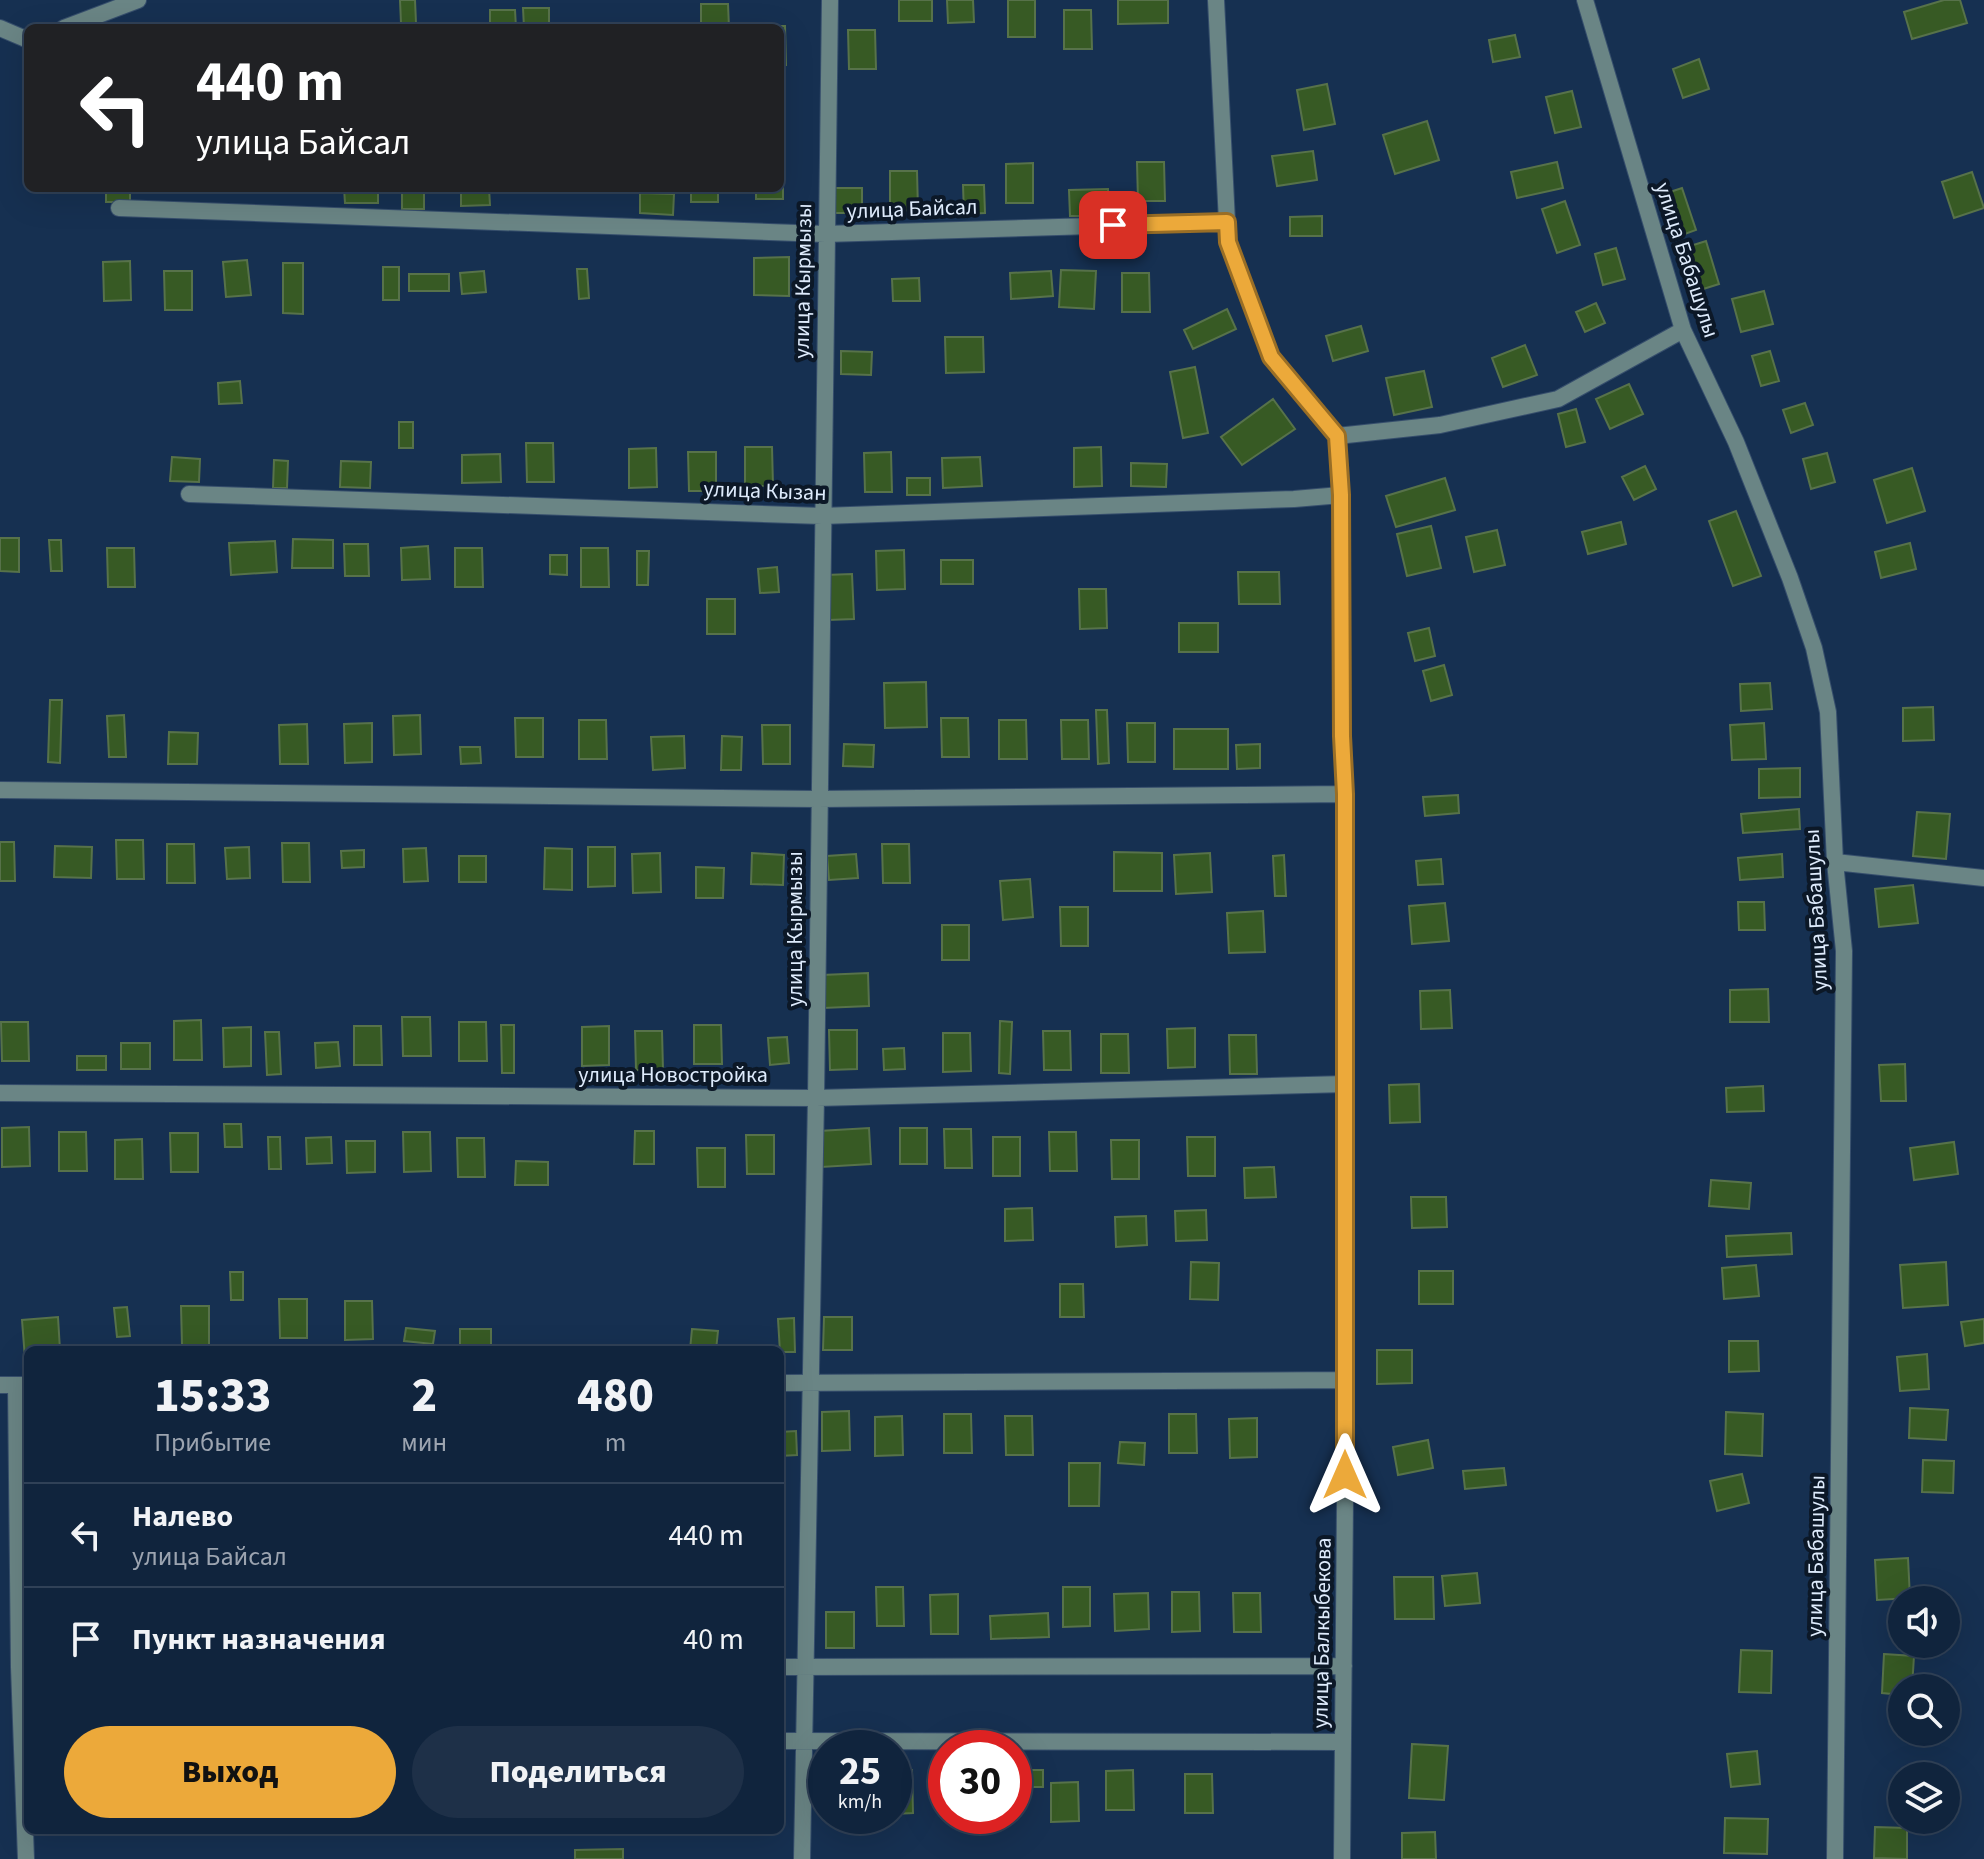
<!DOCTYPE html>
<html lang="ru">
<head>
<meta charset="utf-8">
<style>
	:root { --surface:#10243d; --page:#1e3048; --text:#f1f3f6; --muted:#9ca4b0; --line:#304157; --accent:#eca93a }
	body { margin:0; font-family:"Source Sans 3",sans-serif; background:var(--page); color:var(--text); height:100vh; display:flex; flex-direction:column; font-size:30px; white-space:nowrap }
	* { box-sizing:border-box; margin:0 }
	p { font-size:26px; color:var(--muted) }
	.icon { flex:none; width:44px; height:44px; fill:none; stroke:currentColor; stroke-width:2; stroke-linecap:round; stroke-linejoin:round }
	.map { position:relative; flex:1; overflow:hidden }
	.panel { position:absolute; left:24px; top:1346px; width:760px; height:488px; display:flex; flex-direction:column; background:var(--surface); border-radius:12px; box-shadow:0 8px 32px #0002,0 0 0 2px var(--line) }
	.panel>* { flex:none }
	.guide { position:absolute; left:24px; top:24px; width:760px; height:168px; border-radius:12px; box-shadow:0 8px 32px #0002,0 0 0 2px var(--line); background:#202124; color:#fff; overflow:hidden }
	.buttons { position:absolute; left:1888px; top:1586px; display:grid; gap:16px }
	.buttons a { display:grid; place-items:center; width:72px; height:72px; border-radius:50%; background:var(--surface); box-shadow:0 8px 32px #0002,0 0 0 2px var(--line); font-size:40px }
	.speed { position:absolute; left:808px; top:1730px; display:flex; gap:16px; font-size:40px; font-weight:700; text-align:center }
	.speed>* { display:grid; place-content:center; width:104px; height:104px; border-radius:50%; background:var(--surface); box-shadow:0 8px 32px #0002,0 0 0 2px var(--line); line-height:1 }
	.speed small { font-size:20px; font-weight:400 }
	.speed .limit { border:12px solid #d22; background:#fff; color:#111 }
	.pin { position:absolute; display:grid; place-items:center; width:68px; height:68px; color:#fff; margin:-34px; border-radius:16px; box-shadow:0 4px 12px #0006 }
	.me { position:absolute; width:88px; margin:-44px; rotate:0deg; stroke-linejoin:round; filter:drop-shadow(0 0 6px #0008) }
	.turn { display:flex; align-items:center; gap:28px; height:168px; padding:0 40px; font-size:36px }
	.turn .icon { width:104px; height:104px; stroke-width:2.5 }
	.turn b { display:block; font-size:56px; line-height:68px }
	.eta { display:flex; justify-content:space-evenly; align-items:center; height:136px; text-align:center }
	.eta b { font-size:48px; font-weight:800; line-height:56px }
	.cta { display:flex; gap:16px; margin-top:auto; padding:16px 40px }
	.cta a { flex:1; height:92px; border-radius:48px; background:var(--accent); color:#111; font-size:32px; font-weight:800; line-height:92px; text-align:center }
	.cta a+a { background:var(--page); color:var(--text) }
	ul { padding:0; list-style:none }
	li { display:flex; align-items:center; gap:24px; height:104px; padding:0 40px; border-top:2px solid var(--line) }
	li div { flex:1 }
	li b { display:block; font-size:30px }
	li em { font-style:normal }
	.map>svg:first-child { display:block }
	.building { fill:#375a24; stroke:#57724a; stroke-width:2 }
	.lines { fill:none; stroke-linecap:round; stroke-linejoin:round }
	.minor-casing { stroke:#364e6c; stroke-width:18 }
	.minor { stroke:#6a8585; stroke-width:16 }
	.route-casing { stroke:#996e26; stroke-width:20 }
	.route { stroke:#eca93a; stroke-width:14 }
	.labels { text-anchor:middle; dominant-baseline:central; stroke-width:8; stroke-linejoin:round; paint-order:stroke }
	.street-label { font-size:22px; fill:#deebfc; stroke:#0c1827 }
</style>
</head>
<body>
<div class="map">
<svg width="1984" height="1859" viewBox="0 0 1984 1859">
	<rect width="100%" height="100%" fill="#163051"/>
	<!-- building -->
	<path class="building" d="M400,0H415L416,23H401Z
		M899,0H932V21H899Z
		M947,0H973L974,22L948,23Z
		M1008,0H1035V37H1008Z
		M1118,0H1168V23L1118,24Z
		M1944,0H1960L1967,23L1912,39L1904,12Z
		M701,4H728L729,28H701Z
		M523,8H549V28H524Z
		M490,10H515L516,28H490Z
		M1064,10H1091L1092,49H1064Z
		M757,26H785L786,65H780V28Z
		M848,30H875L876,69H849Z
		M1515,35L1520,57L1493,62L1489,40Z
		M1699,59L1709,89L1683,98L1673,69Z
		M1327,84L1335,124L1304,130L1297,90Z
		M1572,91L1581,127L1555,133L1546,97Z
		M1427,121L1439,160L1395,174L1383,135Z
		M1313,151L1317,180L1277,186L1272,156Z
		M780,160H783V199H756V188H780Z
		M1137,162H1164L1165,201H1138Z
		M1557,162L1563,188L1517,198L1511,172Z
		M1033,163V203H1006V164Z
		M890,171H917L918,210L890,211Z
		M1972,172L1984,208L1954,218L1942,182Z
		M963,185H984L985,213L964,214Z
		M106,188H130V202H106Z
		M344,188H378V203H345Z
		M402,188H424V209H402Z
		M461,188H489L490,205L461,206Z
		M582,188H616V190L582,192Z
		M691,188H718V202H691Z
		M835,188H862V213H835Z
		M1682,188L1696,230L1682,235L1667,193Z
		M1108,189L1109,216H1070L1069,190Z
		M640,193L674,194L673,215L640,213Z
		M1565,201L1580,245L1557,253L1542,209Z
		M1322,216V236H1290V217Z
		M1706,241L1719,284L1697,291L1684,248Z
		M1616,248L1625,279L1603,285L1595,254Z
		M789,257V296L754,295V258Z
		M247,260L251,295L226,297L223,262Z
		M130,261L131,300L104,301L103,262Z
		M283,263H303V314L283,313Z
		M383,267H399V300H383Z
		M577,269H587L589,298L579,299Z
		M1061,270L1096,271L1094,309L1059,307Z
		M164,271H192V310H165Z
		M484,271L486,292L462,294L460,273Z
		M1051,271L1053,296L1011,299L1010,273Z
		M1122,273H1149L1150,312H1122Z
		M409,274H449V291H409Z
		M919,278L920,301H893L892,279Z
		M1764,291L1773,324L1741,332L1732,299Z
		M1596,303L1605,323L1585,332L1576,312Z
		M1227,309L1236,329L1193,349L1184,330Z
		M1361,326L1368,351L1333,361L1326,336Z
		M945,337H983L984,372L946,373Z
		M1525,345L1537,375L1503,387L1492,358Z
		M841,351L872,352L871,375L841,374Z
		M1770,351L1779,381L1761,386L1752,356Z
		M1195,367L1208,433L1183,438L1170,372Z
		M1424,371L1432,407L1394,415L1386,378Z
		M240,381L242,403L219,404L218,383Z
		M1629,384L1643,414L1610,429L1596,399Z
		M1273,399L1295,429L1242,465L1221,437Z
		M1805,403L1813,425L1791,433L1783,410Z
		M1576,409L1585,442L1566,447L1558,414Z
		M399,422H413V448H399Z
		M526,443H553L554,482H527Z
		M745,447H772L773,486H745Z
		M1101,447L1102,486L1074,487V448Z
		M656,448L657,487L629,488V449Z
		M688,452H716V491H689Z
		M891,452L892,492H865L864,453Z
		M1827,453L1835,482L1811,489L1803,459Z
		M500,454L501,482L462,483V455Z
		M172,457L200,459L199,482L170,481Z
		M980,457L982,486L943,488L942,458Z
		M274,460L288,461L287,488H273Z
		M341,461L371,462L370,488L340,487Z
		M1131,463L1167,464L1166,487L1131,486Z
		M1645,466L1656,489L1634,500L1622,477Z
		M1912,468L1925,511L1887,523L1874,480Z
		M907,478H930V495H907Z
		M1445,478L1455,510L1396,527L1386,496Z
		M1736,511L1761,576L1733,586L1709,521Z
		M1621,522L1626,544L1588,554L1582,532Z
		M1431,526L1441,568L1407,576L1397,534Z
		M1497,530L1505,565L1474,572L1466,537Z
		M0,538H19V572L0,571Z
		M293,539L333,540V568H292Z
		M49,540H61L62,571H51Z
		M275,541L277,572L231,575L229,543Z
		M1910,543L1916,569L1881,578L1875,552Z
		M344,544H368L369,576H345Z
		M428,546L430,579L402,580L401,548Z
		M107,548H134L135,587H108Z
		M455,548H482L483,587H455Z
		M581,548H608L609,587H581Z
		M904,550L905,589L877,590L876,551Z
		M637,551H649L648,585H637Z
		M550,555H567V575L550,574Z
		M941,560H973V584H941Z
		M777,567L779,592L760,593L758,569Z
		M1238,572H1279L1280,604H1239Z
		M852,574L854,619L828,620L825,575Z
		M1079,589H1106L1107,628L1080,629Z
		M707,599H735V634H707Z
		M1179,623H1218V652H1179Z
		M1429,628L1435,656L1415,661L1408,633Z
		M1444,665L1452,695L1431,701L1423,671Z
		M926,682L927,727L885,728L884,683Z
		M1770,683L1772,709L1741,711L1740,684Z
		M50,700H62L60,763L48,762Z
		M1933,707L1934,740L1903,741V708Z
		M1096,710H1107L1109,763L1098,764Z
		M124,715L126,757H109L107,716Z
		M420,715L421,754L394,755L393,716Z
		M515,718H543V757H516Z
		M941,718H968L969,757H942Z
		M579,720H606L607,759H579Z
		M999,720H1026L1027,759H999Z
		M1061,720H1088L1089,759H1062Z
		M372,723V762L345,763L344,724Z
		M1127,723H1155V762H1128Z
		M1764,723L1766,759L1732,760L1730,725Z
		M307,724L308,764H280L279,725Z
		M762,725H790V764H763Z
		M1174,729H1228V769H1174Z
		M169,732L198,733L197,764H168Z
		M684,736L685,768L653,770L651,737Z
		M722,736L742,737L741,770H721Z
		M844,744L874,745L873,767L843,766Z
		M1260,744V768L1237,769L1236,745Z
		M460,747H480L481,763L461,764Z
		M1800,768V797L1759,798V769Z
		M1458,795L1459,813L1425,816L1423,797Z
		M1799,809L1800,829L1743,833L1741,814Z
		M1917,812L1950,814L1946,859L1913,856Z
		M116,840H143L144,879H117Z
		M0,842H14L15,881H0Z
		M282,843H309L310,882H283Z
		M167,844H194L195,883H167Z
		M882,844H909L910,883H883Z
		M55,846L92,847L91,878L54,877Z
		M249,847L250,878L227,879L225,848Z
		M588,847H615V886L588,887Z
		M426,848L428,881L404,882L403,849Z
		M545,848L572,849V890L544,889Z
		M364,850V867L342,868L341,851Z
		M1114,852L1162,853V891H1114Z
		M660,853L661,892L633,893L632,854Z
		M752,853L784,855L783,885L751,884Z
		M1210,853L1212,892L1176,894L1174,855Z
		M856,854L858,878L829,880L827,856Z
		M1782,854L1783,877L1740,880L1738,858Z
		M1284,855L1286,896H1275L1273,856Z
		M459,856H486V882H459Z
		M1441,859L1443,884L1418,885L1416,861Z
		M696,867L724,868L723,898H696Z
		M1030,879L1033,917L1003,920L1000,881Z
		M1913,885L1918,923L1879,927L1875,889Z
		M1738,902H1764L1765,930H1739Z
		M1445,903L1449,941L1412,944L1409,906Z
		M1060,907H1088V946H1061Z
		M1263,911L1265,952L1229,953L1227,913Z
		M942,925H969V960H942Z
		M868,973L869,1006L823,1008L822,975Z
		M1768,989L1769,1022H1730V990Z
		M1450,990L1452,1028L1421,1029L1420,991Z
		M402,1017H430L431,1056H403Z
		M201,1020L202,1060H174V1021Z
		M1000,1021L1012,1022L1010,1074L999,1073Z
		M1,1022H28L29,1061H2Z
		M459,1022H486L487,1061H459Z
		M501,1025H514V1073H502Z
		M694,1025H721L722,1064H694Z
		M354,1026H381L382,1065H354Z
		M609,1026V1065L582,1066V1027Z
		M251,1027V1066L224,1067L223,1028Z
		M1195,1028V1067L1168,1068L1167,1029Z
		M829,1030H857V1069L830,1070Z
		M635,1031H662L663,1070H636Z
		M1043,1031H1070L1071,1070H1044Z
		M265,1032H279L281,1074L267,1075Z
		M943,1033H970L971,1071L943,1072Z
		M1101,1034H1128L1129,1073H1101Z
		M1229,1035H1256L1257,1074H1230Z
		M787,1037L789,1063L770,1065L768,1038Z
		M338,1042L340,1066L316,1068L315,1043Z
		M121,1043H150V1069H121Z
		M904,1048L905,1069L884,1070L883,1049Z
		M77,1056H106V1070H77Z
		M1905,1064L1906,1101H1881L1879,1065Z
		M1419,1084L1420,1122L1390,1123L1389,1085Z
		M1763,1086L1764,1111L1727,1112L1726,1088Z
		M224,1124H241L242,1147H225Z
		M29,1127L30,1166L2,1167V1128Z
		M869,1128L871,1164L821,1167L819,1131Z
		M900,1128H927V1164H900Z
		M944,1129H971L972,1168H945Z
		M635,1131H654V1164H634Z
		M59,1132H86L87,1171H59Z
		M403,1132H430L431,1171L404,1172Z
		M1049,1132H1076L1077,1171H1050Z
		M170,1133H198V1172H171Z
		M746,1135H774V1174H747Z
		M268,1137H280L281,1169H269Z
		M331,1137L332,1163L307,1164L306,1138Z
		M993,1137H1020V1176H993Z
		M1187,1137H1215V1176H1188Z
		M457,1138H484L485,1177H458Z
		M142,1139L143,1179H115V1140Z
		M1111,1140H1139V1179H1112Z
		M346,1141H375V1172L347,1173Z
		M1954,1142L1958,1174L1914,1180L1910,1148Z
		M697,1148H725V1187H698Z
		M516,1161L548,1162V1185H515Z
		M1274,1167L1276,1197L1245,1198L1244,1168Z
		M1711,1180L1751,1183L1749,1209L1709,1206Z
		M1411,1197H1446L1447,1227L1412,1228Z
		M1032,1208L1033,1240L1005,1241V1209Z
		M1206,1210L1207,1240L1176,1241L1175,1211Z
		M1146,1216L1147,1245L1116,1247L1115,1217Z
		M1791,1233L1792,1254L1727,1257L1726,1236Z
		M1191,1262L1219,1263L1218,1300L1190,1299Z
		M1946,1262L1948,1305L1903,1308L1900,1265Z
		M1756,1265L1759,1296L1724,1299L1722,1268Z
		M1419,1271H1453V1304H1419Z
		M230,1272H243V1300H231Z
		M1060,1284H1083L1084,1317H1060Z
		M279,1299H307V1338H280Z
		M345,1301H372L373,1339L345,1340Z
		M181,1306H209V1345H182Z
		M127,1307L130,1336L117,1337L114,1308Z
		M58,1317L60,1350H28V1358L25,1359L22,1320Z
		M824,1317H852V1350H823Z
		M794,1318L795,1352H780L778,1319Z
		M1984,1319V1343L1965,1346L1961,1322Z
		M406,1328L435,1331L433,1344L404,1341Z
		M460,1329H491V1350H460Z
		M692,1329L718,1331L716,1350H690Z
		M1729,1341H1758L1759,1371L1729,1372Z
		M1377,1350H1412V1383L1377,1384Z
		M1927,1354L1929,1389L1900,1391L1897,1357Z
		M1910,1408L1948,1410L1946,1440L1909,1438Z
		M849,1411L850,1450L822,1451V1412Z
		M1726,1412L1763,1414L1762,1456L1725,1454Z
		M944,1414H971L972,1453H944Z
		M1169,1414H1196L1197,1453H1169Z
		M902,1416L903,1455L875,1456V1417Z
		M1005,1416H1032L1033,1455H1006Z
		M1257,1418V1457L1230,1458L1229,1419Z
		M796,1431L797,1455L780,1456V1432Z
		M1428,1440L1433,1468L1398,1475L1393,1447Z
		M1120,1442L1145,1443L1144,1465L1118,1463Z
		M1923,1460L1954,1461L1953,1493L1922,1492Z
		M1069,1463H1100L1099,1506H1069Z
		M1504,1468L1506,1485L1465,1489L1463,1471Z
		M1742,1474L1749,1503L1717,1511L1710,1481Z
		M1908,1558L1910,1598L1877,1600L1875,1560Z
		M1477,1573L1480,1603L1445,1606L1442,1576Z
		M1394,1577H1433L1434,1619H1395Z
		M876,1587H903L904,1626H877Z
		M1063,1587H1090V1626L1063,1627Z
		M1172,1592H1199L1200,1631L1172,1632Z
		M1148,1593L1149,1629L1115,1631L1114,1594Z
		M1233,1593H1260L1261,1632H1234Z
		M958,1594V1634H931L930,1595Z
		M826,1612H854V1648H826Z
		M1048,1613L1049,1637L991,1639L990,1616Z
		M1741,1650L1772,1651L1771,1693L1739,1692Z
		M1884,1654L1914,1656L1912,1688H1902V1695L1882,1693Z
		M1412,1744L1448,1746L1444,1800L1409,1798Z
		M1757,1751L1760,1784L1731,1787L1727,1754Z
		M938,1768H946V1807H939Z
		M894,1770H912L913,1813L894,1814Z
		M1014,1770H1043V1787H1014Z
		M1133,1770L1134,1810H1106V1771Z
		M1185,1774H1212L1213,1813H1185Z
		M817,1775H826V1814H818Z
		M1078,1782L1079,1821L1051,1822V1783Z
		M1725,1818L1768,1819L1767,1854L1724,1853Z
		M1875,1827L1907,1828V1859L1874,1858Z
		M1435,1832L1436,1859H1402V1833Z
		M623,1849V1859H575V1850Z"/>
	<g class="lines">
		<!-- minor casing -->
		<g class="minor-casing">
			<path id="minor" d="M1216,0L1228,242L1271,357L1337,436L1341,495L1342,736L1345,794L1346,1380L1342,1859
				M1585,0L1683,330L1736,442L1790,578L1814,648L1828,712L1835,862L1844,951L1835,1859
				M0,28L28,40
				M64,28L138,0
				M119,208L825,234L1227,222
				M1337,436L1440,425L1558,399L1683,330
				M189,494L822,516L1294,499L1341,495
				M0,790L818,799L1345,794
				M1835,862L1984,878
				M0,1093L816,1098L1345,1084
				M780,1383L1346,1380
				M0,1385H28
				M16,1385L19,1667L26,1859
				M780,1667L1344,1666
				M780,1741L1342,1742
				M802,1859L816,1098L830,0"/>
		</g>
		<!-- minor -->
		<use href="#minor" class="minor"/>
	</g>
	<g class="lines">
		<!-- route casing -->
		<g class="route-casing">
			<path id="route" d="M1113,225L1227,222L1228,242L1271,357L1337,436L1341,495L1342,736L1345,794V1475"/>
		</g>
		<!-- route -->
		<use href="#route" class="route"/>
	</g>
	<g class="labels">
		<!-- street labels -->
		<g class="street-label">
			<text transform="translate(912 209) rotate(-2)">улица Байсал</text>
			<text transform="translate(1687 260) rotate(72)">улица Бабашулы</text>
			<text transform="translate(803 281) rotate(-89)">улица Кырмызы</text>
			<text transform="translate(765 491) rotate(2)">улица Кызан</text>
			<text transform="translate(1816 910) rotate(-93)">улица Бабашулы</text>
			<text transform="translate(795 929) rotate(-90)">улица Кырмызы</text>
			<text x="673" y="1075">улица Новостройка</text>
			<text transform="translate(1816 1556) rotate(-89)">улица Бабашулы</text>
			<text transform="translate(1322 1633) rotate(-89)">улица Балкыбекова</text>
		</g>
	</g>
</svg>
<div class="buttons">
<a><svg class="icon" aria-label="sound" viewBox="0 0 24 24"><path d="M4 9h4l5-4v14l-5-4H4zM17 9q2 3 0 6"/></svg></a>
<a><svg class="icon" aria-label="search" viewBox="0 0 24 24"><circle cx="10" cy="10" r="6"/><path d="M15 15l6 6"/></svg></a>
<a><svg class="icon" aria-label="layers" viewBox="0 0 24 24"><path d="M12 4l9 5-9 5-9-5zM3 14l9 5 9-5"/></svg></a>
</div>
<div class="speed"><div>25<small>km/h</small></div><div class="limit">30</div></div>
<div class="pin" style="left:1113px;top:225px;background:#d93025"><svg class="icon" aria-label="arrive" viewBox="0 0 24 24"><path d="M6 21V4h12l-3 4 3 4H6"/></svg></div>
<svg class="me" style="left:1345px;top:1475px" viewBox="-20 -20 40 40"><path d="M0-17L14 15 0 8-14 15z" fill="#eca93a" stroke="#fff" stroke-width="4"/></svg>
<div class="guide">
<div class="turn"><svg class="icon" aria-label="left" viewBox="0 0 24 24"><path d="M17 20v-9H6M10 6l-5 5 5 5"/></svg><div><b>440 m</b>улица Байсал</div></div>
</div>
<section class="panel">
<div class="eta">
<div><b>15:33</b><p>Прибытие</p></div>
<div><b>2</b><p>мин</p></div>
<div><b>480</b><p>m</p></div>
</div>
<ul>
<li><svg class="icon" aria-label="left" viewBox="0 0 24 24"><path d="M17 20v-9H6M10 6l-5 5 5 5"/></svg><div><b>Налево</b><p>улица Байсал</p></div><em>440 m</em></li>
<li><svg class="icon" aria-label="arrive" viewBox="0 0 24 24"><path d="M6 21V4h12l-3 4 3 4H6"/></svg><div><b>Пункт назначения</b></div><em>40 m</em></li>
</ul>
<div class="cta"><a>Выход</a><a>Поделиться</a></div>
</section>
</div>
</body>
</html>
